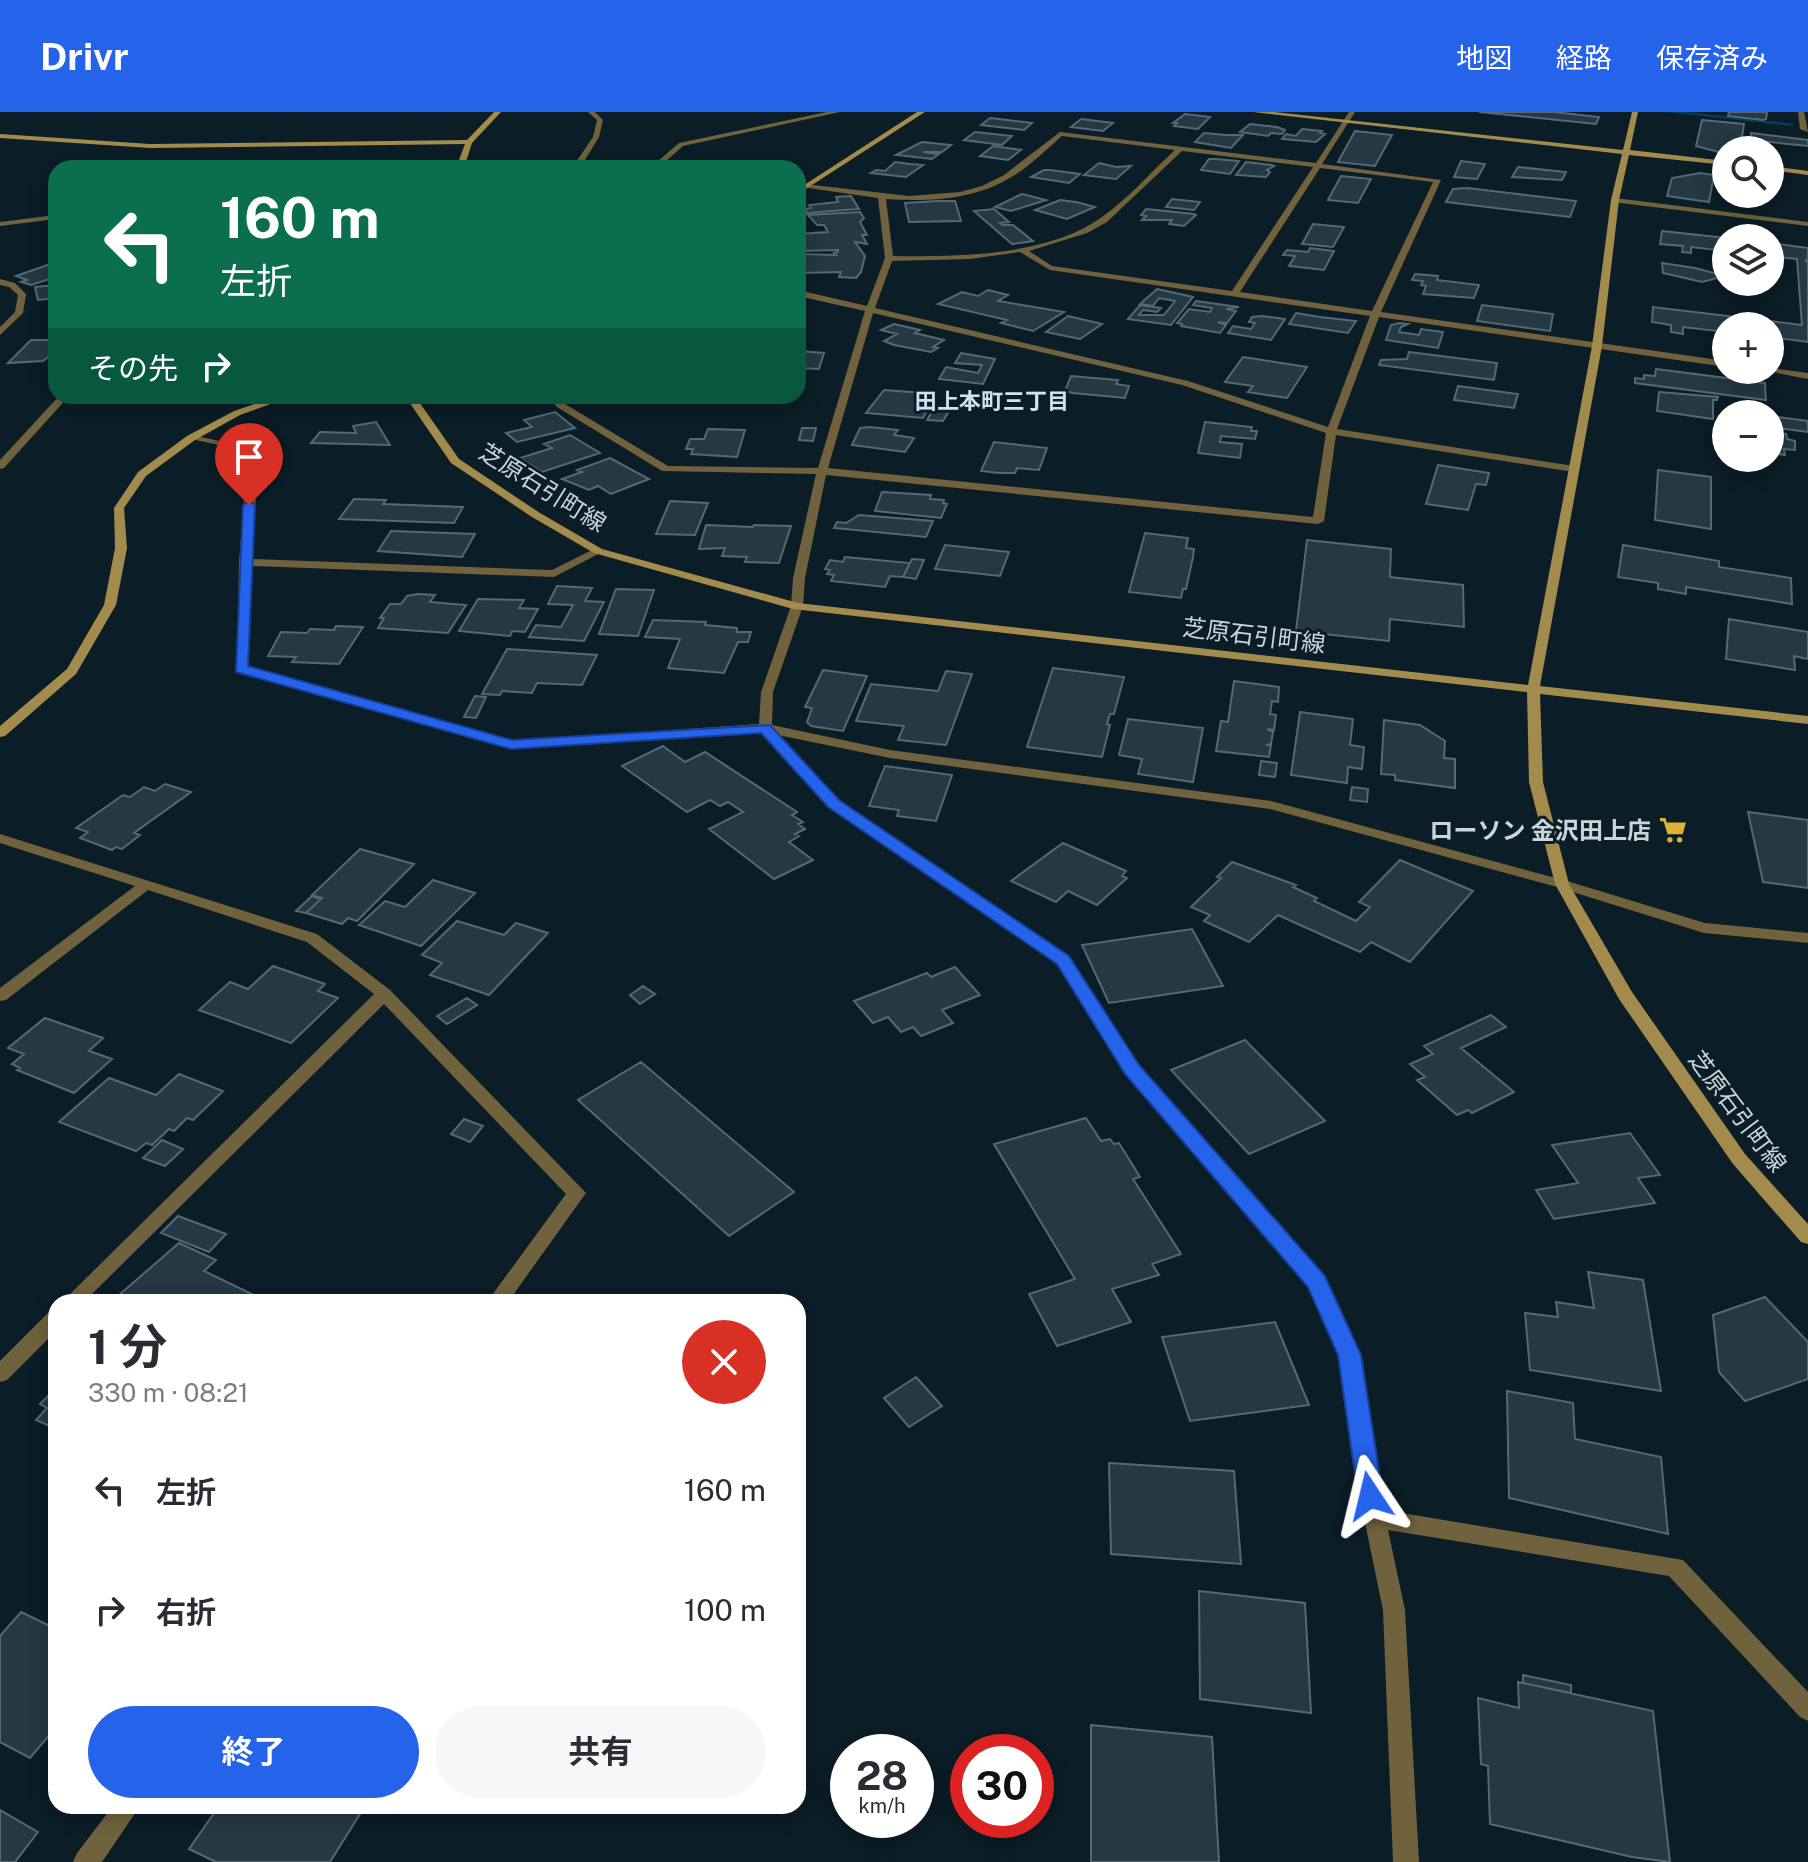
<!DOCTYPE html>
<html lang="ja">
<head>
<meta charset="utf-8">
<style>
	:root { --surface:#fff; --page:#f7f7f7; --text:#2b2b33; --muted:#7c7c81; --accent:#2563eb }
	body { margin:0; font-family:"Public Sans","Noto Sans JP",sans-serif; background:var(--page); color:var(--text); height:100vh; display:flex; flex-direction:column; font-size:30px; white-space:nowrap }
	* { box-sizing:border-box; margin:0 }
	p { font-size:26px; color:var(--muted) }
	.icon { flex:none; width:44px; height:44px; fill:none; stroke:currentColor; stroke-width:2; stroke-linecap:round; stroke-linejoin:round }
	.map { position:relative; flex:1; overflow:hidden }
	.panel { position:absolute; left:48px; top:1182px; width:758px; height:520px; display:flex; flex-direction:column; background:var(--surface); border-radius:24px; box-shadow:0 4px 20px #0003 }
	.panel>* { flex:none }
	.guide { position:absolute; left:48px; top:48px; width:758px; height:244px; border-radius:24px; box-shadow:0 4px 20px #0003; background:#0b6e4f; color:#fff; overflow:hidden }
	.tools { position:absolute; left:1712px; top:24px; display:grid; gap:16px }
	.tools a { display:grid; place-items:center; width:72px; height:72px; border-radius:50%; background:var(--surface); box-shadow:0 4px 20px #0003; font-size:40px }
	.speed { position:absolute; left:830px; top:1622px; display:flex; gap:16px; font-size:40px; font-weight:700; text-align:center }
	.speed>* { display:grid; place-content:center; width:104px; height:104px; border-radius:50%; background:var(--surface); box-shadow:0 4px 20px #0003; line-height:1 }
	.speed small { font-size:20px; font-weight:400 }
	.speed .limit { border:12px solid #d22; background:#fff; color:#111 }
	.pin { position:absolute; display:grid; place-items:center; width:68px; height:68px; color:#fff; margin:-82px -34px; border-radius:50% 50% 50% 0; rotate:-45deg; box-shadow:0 0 8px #0007 }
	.pin .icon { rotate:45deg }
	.me { position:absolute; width:88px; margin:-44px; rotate:350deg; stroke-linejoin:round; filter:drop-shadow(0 0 6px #0008) }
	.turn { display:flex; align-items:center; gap:28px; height:168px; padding:0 40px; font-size:36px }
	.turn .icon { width:104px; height:104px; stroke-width:2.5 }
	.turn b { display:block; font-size:56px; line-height:68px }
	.then { display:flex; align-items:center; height:76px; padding:0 40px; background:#0003; gap:16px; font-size:30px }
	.round { display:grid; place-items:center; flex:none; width:84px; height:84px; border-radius:42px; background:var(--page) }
	.overview { display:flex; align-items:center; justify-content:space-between; height:136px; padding:0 40px }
	h1 { font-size:48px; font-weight:700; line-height:60px }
	.button { display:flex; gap:16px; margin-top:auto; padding:16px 40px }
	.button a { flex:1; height:92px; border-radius:48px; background:var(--accent); color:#fff; font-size:32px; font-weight:700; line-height:92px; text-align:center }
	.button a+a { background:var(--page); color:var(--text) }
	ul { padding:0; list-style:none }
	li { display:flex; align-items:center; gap:24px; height:120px; padding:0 40px }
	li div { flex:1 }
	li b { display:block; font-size:30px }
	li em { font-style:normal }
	header { display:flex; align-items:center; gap:48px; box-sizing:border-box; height:112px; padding:0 40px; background:var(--accent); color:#fff }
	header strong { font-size:38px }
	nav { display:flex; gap:44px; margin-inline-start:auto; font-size:28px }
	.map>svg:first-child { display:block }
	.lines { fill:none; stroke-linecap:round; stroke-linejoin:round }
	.stream { fill:#00405d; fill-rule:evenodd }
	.building { fill:#253843; stroke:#556975; stroke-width:2 }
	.street { fill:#70623c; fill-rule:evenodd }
	.secondary { fill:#a28b4c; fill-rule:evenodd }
	.route { fill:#2563eb; stroke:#184099; stroke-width:2 }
	.labels { text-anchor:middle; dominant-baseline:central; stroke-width:6; stroke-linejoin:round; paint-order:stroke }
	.far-neighbourhood-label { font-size:22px; font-weight:bold; fill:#cde4f2; stroke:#0b1d27 }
	.street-label { font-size:24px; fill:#cad5dc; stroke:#0b1d27 }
	.poi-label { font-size:24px; font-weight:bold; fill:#cad5dc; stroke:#0b1d27; text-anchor:end }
</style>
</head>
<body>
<header>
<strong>Drivr</strong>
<nav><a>地図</a><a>経路</a><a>保存済み</a></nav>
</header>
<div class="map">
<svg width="1808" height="1750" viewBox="0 0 1808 1750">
	<rect width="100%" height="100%" fill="#0b1d27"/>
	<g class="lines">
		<!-- stream -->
		<path class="stream" d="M1666,0H1687L1795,12L1792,14Z"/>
	</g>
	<!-- building -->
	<path class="building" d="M1479,0H1554L1599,5L1596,12Z
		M1729,0H1764L1767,1L1766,7L1763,8L1728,4Z
		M1185,2L1210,5L1198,17L1174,14L1177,11H1173Z
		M990,6L1032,11L1024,18L981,13Z
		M1081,7L1113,11L1103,19L1071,15Z
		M1702,8L1744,12L1740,38H1726V42L1696,34Z
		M1250,12L1277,15L1285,18L1282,22L1271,21L1268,24L1240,20Z
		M1302,17L1322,19L1320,21L1325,22L1316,30L1282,27L1286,22L1296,24Z
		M1355,19L1392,23L1375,54L1338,50Z
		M975,20L1012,24L1002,33L964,28Z
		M1204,21L1226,23H1243L1231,36L1195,30Z
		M1751,21L1808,28V34L1750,28Z
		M922,30L941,32L951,33L942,40H923L939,42L932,47L896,43Z
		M993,34L1021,38L1008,48L980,44Z
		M1209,47H1215L1239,49L1230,62L1201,58Z
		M1461,49L1485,52L1477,67L1454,65Z
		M895,50L910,52L923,53L906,65L871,61L876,58L885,59Z
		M1246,50L1271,53L1274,54L1267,58L1270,60L1266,65L1236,63Z
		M1099,51L1116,55L1131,54L1116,67L1084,63Z
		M1518,55L1566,60L1562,68L1512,65Z
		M1044,58H1050L1080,62L1069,71L1031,65Z
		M1700,61L1714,63L1709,90L1667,84L1672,66Z
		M1341,64L1371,67L1358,91L1328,88Z
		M1467,76L1576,89L1570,105L1446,90L1453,77Z
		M1022,82L1046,88L1011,99L995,95Z
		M851,84L859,97L807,101L805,97L811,96L809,93L838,90L836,85Z
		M1172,87L1200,90L1194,98L1166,95Z
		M1060,88L1076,90L1095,95L1067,107L1035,98Z
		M938,89H955L961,109L909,110L905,91Z
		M994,97L1009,110L1000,111L1003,113H1013L1033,129L1012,132L974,99Z
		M1146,97L1194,102L1196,103L1184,114L1169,112L1172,108H1142L1146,104L1141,103Z
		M860,100L864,106L860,110L867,123H862L867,132L855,130L865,144L861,160L856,166L839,165L841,160L799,161L800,142L836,143L834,141L838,140V138L798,139V122L828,120L824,113H817L808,103Z
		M1313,112L1344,115L1333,135L1302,132Z
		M1662,119L1726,126V139L1691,135V141L1682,140L1683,134L1660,132Z
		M1770,131L1808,136V149L1805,148L1808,151V230L1770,225V214H1726V220L1683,215V222L1671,220V213L1652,210L1653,195L1802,213L1797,147L1770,144Z
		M1310,136L1334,139L1324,158L1289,154L1295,144L1283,143L1287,138L1308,140Z
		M56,150V165L31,173L21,170L27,168L16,164Z
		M1662,151L1695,156L1725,164L1702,170L1663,161Z
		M1415,162L1438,164L1437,168L1479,173L1474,186L1423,182L1426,174L1421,173L1423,169L1412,168Z
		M56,173V186L38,188L35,175Z
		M1157,177L1193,185L1171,213L1128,207L1140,193L1161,196L1157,200L1143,198L1139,203H1164L1175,189L1159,186L1153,194L1140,192Z
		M988,178L1008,183L998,189L1064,200L1033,219L1001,211L1007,208L938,192L962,180L978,184Z
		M1196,189L1239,195L1226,197L1236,199L1227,211L1218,210L1226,213L1220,221L1181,214L1182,212L1177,211L1189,197L1210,200L1212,196L1193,193Z
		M1482,193L1553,202L1550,219L1477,209Z
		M1296,201L1320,205L1356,209L1348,221L1289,212Z
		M1068,204L1102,212L1080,227L1046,220Z
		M1262,204L1285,207L1271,228L1228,221L1233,214L1251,217L1255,211L1249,210L1252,205Z
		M1399,211L1408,212L1401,215L1399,220L1419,223L1421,217L1443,220L1438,236L1386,228L1391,213Z
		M894,212L920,218L915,221L944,228L933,235L938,236L931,240L894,233L884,229L897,222L881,218Z
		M31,228H56V239L43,249L8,251Z
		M798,239L824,241L819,257L798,256Z
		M1409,240L1497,251L1494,268L1379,253L1381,248L1407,247Z
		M961,241L995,247L983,272L939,267L946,255L978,261L982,253L955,251Z
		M1243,245L1307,255L1287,286L1248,280L1253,274L1225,270Z
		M1656,257L1765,271L1766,288L1635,271V266L1644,267V263L1655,264Z
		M1071,264L1118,268L1116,272L1129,274L1125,286L1073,281L1065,279Z
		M1458,274L1518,282L1514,296L1454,288Z
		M884,278L924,281L920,288L932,289L923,306L866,301Z
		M1659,280L1718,285L1717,288H1713V307L1657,299Z
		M933,298L949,299L943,309L927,308Z
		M555,300L575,316L517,330L506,321L532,315L524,308Z
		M1770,304L1808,309V320L1770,315Z
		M376,310L390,333L311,331L320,320L356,321L353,314Z
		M1205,310L1252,315L1251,319H1257L1255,327L1221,324L1220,330L1242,332L1240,346L1198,341Z
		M870,315L898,318L894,323L914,326L905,340L852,333L860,316Z
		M802,316H816L813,329L799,328Z
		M708,317L745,318L737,345L691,342L693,337H686L690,327H704Z
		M1770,320L1786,322L1787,327L1795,329V338L1784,337L1785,343L1770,341Z
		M570,323L600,341L542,360L520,346L552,336L544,332Z
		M994,330L1047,336L1039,358L1017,356L1015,361H999L981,359Z
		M610,346L649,367L611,382L598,374L589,378L562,367L582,360L577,358Z
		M1438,353L1489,361L1486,373L1476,372L1468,398L1426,392Z
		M1658,358L1711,365V417L1655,408Z
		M882,380L931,383L930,387L944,388L943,391L947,392L941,406L875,399Z
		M354,387L386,388L383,392L463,395L454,411L339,407Z
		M670,389L708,391L695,423L656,422Z
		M859,403L933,409L926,425L834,416L837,410L846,411Z
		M706,413L753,415L754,413L791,414L779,451L745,450L747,445L722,444L725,436L699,437Z
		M706,413L753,415L754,413L791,414L779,451L745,450L747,445L722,444L725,436L699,437Z
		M391,419L475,422L462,445L378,439Z
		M1145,421L1188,426L1186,436L1194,437L1193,445L1186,477H1183L1181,486L1129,480Z
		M1307,428L1391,437L1390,465L1463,473L1464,515L1390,507L1389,529L1296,519Z
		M945,433L1009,440L1000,464L935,457Z
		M1623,433L1719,449V455L1791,466L1792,492L1686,475V482L1658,477V471L1618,465Z
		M845,445L910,451L903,465L890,464L885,475L831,469L834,463L827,462L830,458L825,457L830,448L843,450Z
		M912,447L924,448L916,467L903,465Z
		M557,474L592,476L585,489L604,490L584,529L529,525L536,513L561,515L573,493L548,492Z
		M616,477L654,478L638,524L599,522Z
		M418,482L435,483L430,490L466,493L448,521L378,516L384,506H380L390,492H401L407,484Z
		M478,487L524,488L519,496L538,497L525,520L512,519L510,524L459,519Z
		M1729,507L1808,520V547L1794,544L1795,558L1726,547Z
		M653,508L706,510L705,513L737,516V520H751L748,530H738L724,561L668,556L680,527L645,525Z
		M336,514L363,515L339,552L292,550L296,545L268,544L281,520L307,521L310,517L334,518Z
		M507,537L597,543L582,573L537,571L532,581L502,579L500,583L482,582Z
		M1053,556L1124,565L1114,602H1110L1107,612L1110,613L1102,645L1027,635Z
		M823,558L867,564L843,619L811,614L807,610L812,596L805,595Z
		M946,559L972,562L946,633L898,628L904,614L856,609L871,572L938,579Z
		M1234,569L1279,575L1278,590L1272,589L1270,602L1276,603L1274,618L1267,617L1273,620L1271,632L1266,633H1271L1269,645L1216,639L1221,609L1228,610Z
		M475,584L486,585L476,606L464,605Z
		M1300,600L1353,607L1350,633L1364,635L1362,657L1348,655L1347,671L1291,663Z
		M1128,607L1203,616L1193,670L1138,662L1142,647L1119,643Z
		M1384,608L1420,613L1445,629L1444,646L1455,647V676L1395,668V663L1381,662Z
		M663,634L685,650L705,640L797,700L792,703L803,710L798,712L805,717L795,722L799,724L789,730L813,748L774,767L709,717L743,700L728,690L720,694L710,688L687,700L622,654Z
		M1261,649L1277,651L1275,665L1259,663Z
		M885,654L952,663L936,709L897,704L899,698L869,694Z
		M165,672L191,680L134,721L140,723L122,737L116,735L112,738L80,726L88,720L76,716L123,683L130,685L144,675L155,679Z
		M1352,675L1368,677L1367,690L1350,688Z
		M1748,700L1808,708V776L1763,770Z
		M1063,731L1126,759L1122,764L1127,766L1097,793L1068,779L1056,790L1011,769Z
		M360,737L414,752L357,809L348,806L342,812L306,801L322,786L312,783Z
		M1400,748L1473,779L1410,850L1371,830L1360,840L1278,803L1249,830L1204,809L1210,803L1191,795L1221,766L1217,765L1232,750L1296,773L1293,775L1317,786L1314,789L1356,809L1370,795L1359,790Z
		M433,768L475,781L421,834L359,813L385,789L405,795Z
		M312,784L321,787L306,801L296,799Z
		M457,809L504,823L516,811L548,821L489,883L430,863L442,851L422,843Z
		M1192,817L1223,874L1109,891L1082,833Z
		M273,854L325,872L318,879L338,886L291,931L199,898L230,870L248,877Z
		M955,855L980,883L942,898L953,911L921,924L913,915L901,920L888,905L873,911L854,889L927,861L931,865Z
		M643,874L655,882L640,892L630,883Z
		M467,886L477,893L447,912L437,904Z
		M1491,903L1506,915L1461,936L1514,980L1472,1001L1468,998L1457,1003L1417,968L1425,965L1410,952L1433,942L1424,934Z
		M45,906L103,926L89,939L112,947L74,981L17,958L20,956L12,952L24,942L8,936Z
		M1245,928L1325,1009L1249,1042L1171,958Z
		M641,950L794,1080L729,1124L578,988Z
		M179,962L223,979L193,1008L187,1006L174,1019L169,1017L152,1033L146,1031L136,1039L59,1010L109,966L156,983Z
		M1086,1006L1101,1029L1110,1027L1114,1032L1119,1031L1140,1065L1133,1067L1181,1142L1152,1152L1159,1163L1112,1177L1131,1210L1057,1234L1029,1182L1075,1167L994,1032Z
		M464,1007L483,1014L470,1030L451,1022Z
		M1630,1021L1660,1063L1638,1066L1655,1091L1554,1107L1536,1078L1578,1071L1552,1033Z
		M162,1028L183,1037L165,1054L143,1046Z
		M178,1104L226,1122L209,1140L161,1121Z
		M179,1131L216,1148L204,1159L258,1185L253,1190H126L128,1188L119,1183Z
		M1588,1160L1643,1168L1661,1279L1530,1258L1525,1201L1558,1205L1556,1190L1594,1196Z
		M1765,1185L1808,1230V1267L1745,1289L1719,1260L1713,1203Z
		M1275,1210L1309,1293L1190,1309L1162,1225Z
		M916,1265L942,1294L909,1315L884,1286Z
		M56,1276V1317L36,1308L47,1296L40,1292Z
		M1507,1279L1573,1291L1575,1327L1661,1345L1668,1422L1509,1386Z
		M1109,1351L1234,1359L1241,1452L1111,1442Z
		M1199,1479L1305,1491L1311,1601L1200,1587Z
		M21,1500L56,1517V1622L52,1620L30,1646L0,1630V1524Z
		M1523,1563L1571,1573V1581L1523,1571Z
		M1518,1570L1653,1599L1670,1750L1632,1745L1490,1712L1488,1654L1481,1652L1478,1586L1519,1596Z
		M1091,1613L1212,1625L1219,1750H1091Z
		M219,1694H365L330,1750H216L189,1737Z
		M0,1698L38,1720L15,1750H0Z"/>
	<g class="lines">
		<!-- street -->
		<path class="street" d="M588,0H595L603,8L599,25L580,56H572L593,25L597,8Z
			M827,0H840L683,34L658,56H650L679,31Z
			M1349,0H1355L1322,52L1441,68L1381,200L1726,249V255L1379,205L1337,317L1574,354L1579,357L1574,360L1336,323L1324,409L1318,412L826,363L805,466L803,494L773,580L772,613L890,638L1271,689L1567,769L1705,811L1808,821V831L1704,821L1557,775L1270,697L890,646L778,623L838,688L1069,844L1138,953L1324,1165L1360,1243L1384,1398L1683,1448L1808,1580V1609L1800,1605L1669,1464L1388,1418L1405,1498L1419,1750H1393L1383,1498L1355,1362L1340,1243L1309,1175L1126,961L1057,852L828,694L762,620L511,637L237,560L239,450L248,339L186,326L191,323L258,337L253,447L552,458L594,437L604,439L554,465L252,454L247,555L511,629L759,612L761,580L791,494L793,466L816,362L662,359L557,295L555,293L561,284H571L565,292L668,354L818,356L865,199L798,184V178L867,194L885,146L878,86L808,76L805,72L909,84L960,80L982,74L1004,63L1060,20L1316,51ZM1062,24L1175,38C1151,60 1129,86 1102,105C1048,144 957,145 893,144L886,87C930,90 975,88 1013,64C1031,53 1046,38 1062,24ZM1182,39L1313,55L1232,179L1052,154L1029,139L1087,121L1107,110ZM1320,56L1433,70L1372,199L1240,180ZM1020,140L1050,158L1370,204L1328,315L1188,269L875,196L892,149L970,147ZM873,201L1182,273L1326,321L1313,405L828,356Z
			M1798,0H1804L1808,20L1800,17Z
			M1615,86L1808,110V114L1612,90Z
			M56,103V107L0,114V110Z
			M0,167L15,171L26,182L23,201L0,223V215L15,200L18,183L9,175L0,173Z
			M1770,256L1808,261V267L1762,258H1770Z
			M59,284H69L4,356L0,357V348Z
			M0,722L317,822L390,878L586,1081L508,1190H487L566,1082L384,892L84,1190H62L374,882L307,830L148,778L6,888L0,889V876L135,774L0,731Z
			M56,1198V1219L7,1268L0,1270V1249L49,1200Z
			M113,1694H140L102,1750H73L77,1741Z"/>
		<!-- secondary -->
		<path class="secondary" d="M494,0H501L472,31L464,56H456L465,32L150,36L0,26V22L150,32L467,28Z
			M917,0H925L798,82V77Z
			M1253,0H1274L1623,38L1632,0H1638L1630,38L1726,49V53L1629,43L1619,88L1602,234L1540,574L1808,604V612L1540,582L1543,670L1569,772L1632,880L1745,1042L1808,1112V1132L1801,1130L1733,1052L1619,887L1555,772L1529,670L1527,580L793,497L594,441L532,405L451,351L405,284H415L459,347L540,401L602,437L798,491L1528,573L1592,234L1611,88L1622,42Z
			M1770,54L1808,59V63L1770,58Z
			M278,284H292L240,303L195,328L146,364L124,396L127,436L116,493L76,562L5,624L0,625V614L67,557L104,493L115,436L114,396L138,360L187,324L234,299Z"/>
	</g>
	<!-- route -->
	<path class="route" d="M249,389L255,393L248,554L512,628L770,613L839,688L1069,844L1139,953L1325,1164L1361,1243L1383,1384L1379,1392L1370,1395L1362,1392L1358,1384L1338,1243L1308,1175L1125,962L1057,852L828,695L761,621L511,637L236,560L243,393Z"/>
	<!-- icons -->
	<defs>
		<g id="supermarket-bare" transform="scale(2.16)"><path d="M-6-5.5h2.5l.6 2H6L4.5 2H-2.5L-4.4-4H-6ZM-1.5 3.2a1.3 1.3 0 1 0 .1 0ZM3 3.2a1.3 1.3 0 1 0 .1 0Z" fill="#dcb233" stroke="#0b1d27" stroke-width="2.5" paint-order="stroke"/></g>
	</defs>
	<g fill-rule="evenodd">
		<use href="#supermarket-bare" x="1673" y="718"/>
	</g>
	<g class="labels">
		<!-- far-neighbourhood labels -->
		<g class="far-neighbourhood-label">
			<text x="992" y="289">田上本町三丁目</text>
		</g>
		<!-- street labels -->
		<g class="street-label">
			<text transform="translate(543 375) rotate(32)">芝原石引町線</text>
			<text transform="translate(1254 523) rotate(7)">芝原石引町線</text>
			<text transform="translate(1738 999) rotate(53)">芝原石引町線</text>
		</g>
		<!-- poi labels -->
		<g class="poi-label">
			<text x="1651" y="718">ローソン 金沢田上店</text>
		</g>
	</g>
</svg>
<div class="tools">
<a><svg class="icon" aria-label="search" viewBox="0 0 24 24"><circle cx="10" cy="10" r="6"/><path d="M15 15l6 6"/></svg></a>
<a><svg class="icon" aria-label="layers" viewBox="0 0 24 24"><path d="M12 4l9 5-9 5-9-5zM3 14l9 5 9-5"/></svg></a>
<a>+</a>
<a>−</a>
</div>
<div class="speed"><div>28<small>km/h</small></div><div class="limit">30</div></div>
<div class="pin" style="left:249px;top:393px;background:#d93025"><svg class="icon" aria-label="arrive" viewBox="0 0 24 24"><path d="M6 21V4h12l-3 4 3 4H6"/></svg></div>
<svg class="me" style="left:1370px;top:1384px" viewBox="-20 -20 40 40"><path d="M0-17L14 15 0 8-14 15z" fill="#2563eb" stroke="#fff" stroke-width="4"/></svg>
<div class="guide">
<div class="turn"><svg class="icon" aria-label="left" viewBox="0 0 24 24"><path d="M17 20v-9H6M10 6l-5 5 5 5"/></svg><div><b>160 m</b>左折</div></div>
<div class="then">その先<svg class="icon" aria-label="right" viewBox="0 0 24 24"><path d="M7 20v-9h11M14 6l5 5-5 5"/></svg></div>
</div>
<section class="panel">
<div class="overview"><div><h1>1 分</h1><p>330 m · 08:21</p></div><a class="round" style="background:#d93025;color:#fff"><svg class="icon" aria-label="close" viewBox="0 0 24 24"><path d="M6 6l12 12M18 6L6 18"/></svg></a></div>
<ul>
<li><svg class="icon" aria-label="left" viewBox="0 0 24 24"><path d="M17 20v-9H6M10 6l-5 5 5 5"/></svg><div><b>左折</b></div><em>160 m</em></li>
<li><svg class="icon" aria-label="right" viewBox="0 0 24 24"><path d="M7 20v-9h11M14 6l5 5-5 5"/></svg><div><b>右折</b></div><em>100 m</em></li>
</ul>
<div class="button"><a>終了</a><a>共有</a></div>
</section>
</div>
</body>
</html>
